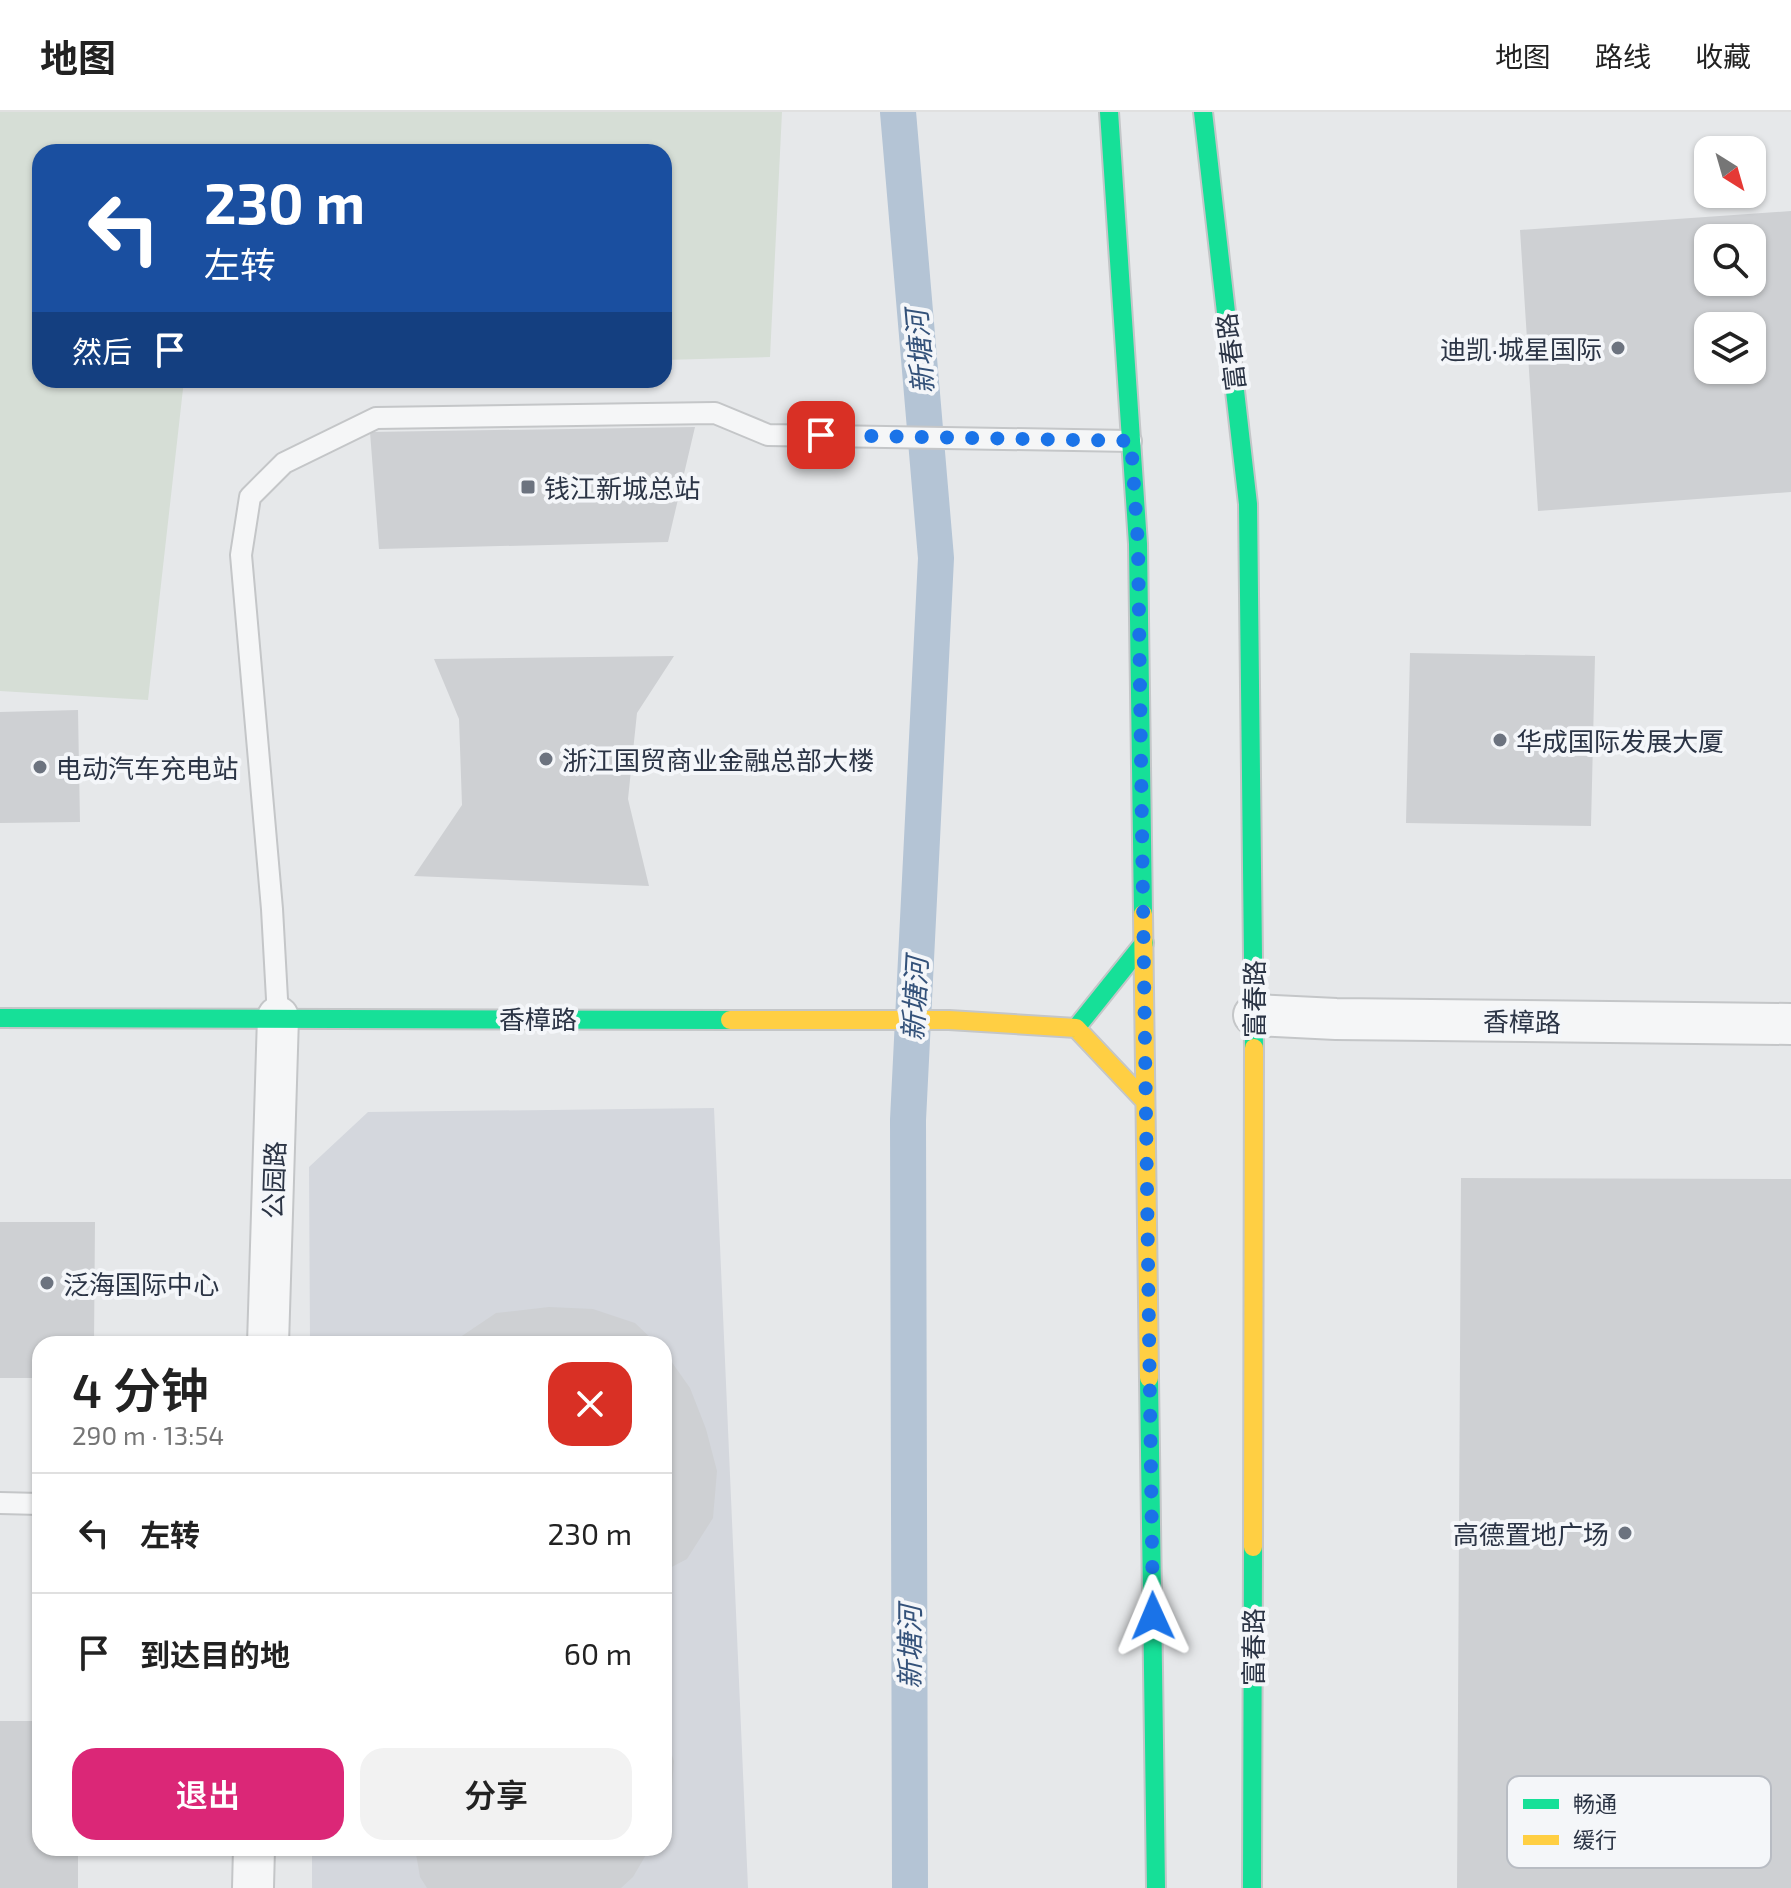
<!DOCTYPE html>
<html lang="zh">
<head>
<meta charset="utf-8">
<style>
	:root { --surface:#fff; --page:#f2f2f2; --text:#222; --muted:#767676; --line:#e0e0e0; --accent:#db2777 }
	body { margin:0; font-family:"Exo 2","Noto Sans SC",sans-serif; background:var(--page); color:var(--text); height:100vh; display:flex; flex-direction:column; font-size:30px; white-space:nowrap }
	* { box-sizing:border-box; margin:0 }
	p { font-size:26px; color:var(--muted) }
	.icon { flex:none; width:44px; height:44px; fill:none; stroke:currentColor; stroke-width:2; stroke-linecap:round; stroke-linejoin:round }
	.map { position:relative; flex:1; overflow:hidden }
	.panel { position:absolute; left:32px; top:1224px; width:640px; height:520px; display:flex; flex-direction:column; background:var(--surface); border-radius:24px; box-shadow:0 2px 6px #0004 }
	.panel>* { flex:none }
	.hud { position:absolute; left:32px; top:32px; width:640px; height:244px; border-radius:24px; box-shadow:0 2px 6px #0004; background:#1a4fa0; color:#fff; overflow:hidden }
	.needle { width:52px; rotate:143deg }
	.tools { position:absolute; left:1694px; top:24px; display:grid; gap:16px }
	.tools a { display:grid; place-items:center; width:72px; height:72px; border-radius:16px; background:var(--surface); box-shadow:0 2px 6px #0004; font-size:40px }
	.pin { position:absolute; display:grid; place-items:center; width:68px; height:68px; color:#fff; margin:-34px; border-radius:16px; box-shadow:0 4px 12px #0006 }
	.me { position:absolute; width:88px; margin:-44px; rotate:359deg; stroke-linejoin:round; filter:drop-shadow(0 0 6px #0008) }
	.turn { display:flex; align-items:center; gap:28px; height:168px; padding:0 40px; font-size:36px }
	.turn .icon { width:104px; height:104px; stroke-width:2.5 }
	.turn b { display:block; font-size:56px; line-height:68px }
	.then { display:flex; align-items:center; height:76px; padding:0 40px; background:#0003; gap:16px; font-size:30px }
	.round { display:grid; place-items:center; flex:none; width:84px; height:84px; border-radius:24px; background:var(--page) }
	.overview { display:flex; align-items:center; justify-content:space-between; height:136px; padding:0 40px }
	h1 { font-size:48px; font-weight:600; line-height:60px }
	.primary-button { display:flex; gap:16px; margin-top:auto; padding:16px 40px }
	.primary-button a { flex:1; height:92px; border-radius:24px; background:var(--accent); color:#fff; font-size:32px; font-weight:600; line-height:92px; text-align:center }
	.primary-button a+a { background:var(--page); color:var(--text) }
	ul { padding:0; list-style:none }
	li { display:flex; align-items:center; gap:24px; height:120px; padding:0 40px; border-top:2px solid var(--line) }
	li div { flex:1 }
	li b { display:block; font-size:30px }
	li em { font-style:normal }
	header { display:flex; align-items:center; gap:48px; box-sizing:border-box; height:112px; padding:0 40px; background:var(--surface); border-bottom:2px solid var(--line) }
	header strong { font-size:38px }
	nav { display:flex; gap:44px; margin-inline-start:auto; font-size:28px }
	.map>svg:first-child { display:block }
	.built { fill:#d4d7dd }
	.green { fill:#d6ded6 }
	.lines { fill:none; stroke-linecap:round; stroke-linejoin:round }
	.canal { stroke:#b4c4d5; stroke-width:36 }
	.building { fill:#ced0d3; fill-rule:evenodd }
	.lane-casing { stroke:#c4c6c8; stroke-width:24 }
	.street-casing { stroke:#c4c6c8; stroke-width:44 }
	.fast-casing { stroke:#c4c6c8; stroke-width:22 }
	.slow-casing { stroke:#c4c6c8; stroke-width:22 }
	.lane { stroke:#f5f6f7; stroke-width:20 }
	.street { stroke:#f5f6f7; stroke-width:40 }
	.fast { stroke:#16e098; stroke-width:18 }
	.slow { stroke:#ffcf43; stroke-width:18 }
	.route { stroke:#1a73e8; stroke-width:14; stroke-dasharray:0 25.2 }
	.poi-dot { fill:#6c737f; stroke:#f4f6f9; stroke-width:3 }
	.labels { text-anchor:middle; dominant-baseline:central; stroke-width:8; stroke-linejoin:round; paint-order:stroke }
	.poi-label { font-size:26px; fill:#2b3445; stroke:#f4f6f9; text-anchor:start }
	.street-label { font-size:26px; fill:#2b3445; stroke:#f4f6f9 }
	.water-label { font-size:28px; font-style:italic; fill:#34527a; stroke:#f4f6f9 }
	.key { fill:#f4f6f9; stroke:#b8bcc3; stroke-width:2 }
	.key-label { font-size:22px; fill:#2b3445 }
</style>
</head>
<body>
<header>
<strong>地图</strong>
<nav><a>地图</a><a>路线</a><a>收藏</a></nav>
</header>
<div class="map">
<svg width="1791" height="1776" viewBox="0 0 1791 1776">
	<rect width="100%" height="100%" fill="#e6e8ea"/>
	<!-- built -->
	<path class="built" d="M714,996L748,1776H312V1736H664V1232H310L309,1055L368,1000Z"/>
	<!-- green -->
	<path class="green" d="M0,0H782L770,245L664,248V40H40V268H184L148,588L0,579Z"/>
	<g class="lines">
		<!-- canal -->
		<path class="canal" d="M898,0L936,446L908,1008L910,1776"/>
	</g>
	<!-- building -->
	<path class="building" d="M1791,99V380L1538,399L1520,118ZM1708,126H1752V170H1708ZM1708,214H1752V258H1708Z
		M695,315L668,430L379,437L370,320Z
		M1410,541L1595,544L1591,714L1406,711Z
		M674,544L637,601L628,687L649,774L414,764L462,693L459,607L434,547Z
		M78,598L80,710L0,711V600Z
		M1461,1066L1791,1067V1776H1457Z
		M0,1110H95L94,1232H40V1266H0Z
		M549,1195L593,1197L635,1211L657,1232H450L496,1201Z
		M664,1239L690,1276L706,1317L717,1359L713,1406L687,1447L664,1459Z
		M0,1609H40V1736H78V1776H0Z
		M664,1619L674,1649L670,1699L664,1710Z
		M415,1736H650L633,1765L621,1776H427L420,1765Z"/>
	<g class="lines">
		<!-- lane casing -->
		<g class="lane-casing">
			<path id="lane" d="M278,905L272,797L241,443L250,385L284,351L376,306L715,301L768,323L1131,329
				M0,1391L40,1392"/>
		</g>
		<!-- street casing -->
		<g class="street-casing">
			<path id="street" d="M1254,903L1336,907L1791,912
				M268,1232L278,905
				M253,1776L254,1736"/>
		</g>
		<!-- fast casing -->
		<g class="fast-casing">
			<path id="fast" d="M1109,0L1138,432L1143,802
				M1203,0L1248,392L1254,936
				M0,906L730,908
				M1076,916L1144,831
				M1149,1266L1156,1776
				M1252,1776L1253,1435"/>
		</g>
		<!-- slow casing -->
		<g class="slow-casing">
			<path id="slow" d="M1143,802L1149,1266
				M730,908H949L1076,916L1145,989
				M1253,1435L1254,936"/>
		</g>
		<!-- lane -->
		<use href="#lane" class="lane"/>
		<!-- street -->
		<use href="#street" class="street"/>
		<!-- fast -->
		<use href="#fast" class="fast"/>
		<!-- slow -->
		<use href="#slow" class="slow"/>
	</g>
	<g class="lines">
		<!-- route -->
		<path class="route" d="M821,323L1131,329L1138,432L1153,1504"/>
	</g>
	<!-- markers -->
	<g class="poi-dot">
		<circle cx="1618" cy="236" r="8"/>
		<rect x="520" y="367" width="16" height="16" rx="4"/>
		<circle cx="1500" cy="628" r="8"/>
		<circle cx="546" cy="647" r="8"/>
		<circle cx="40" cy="655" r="8"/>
		<circle cx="47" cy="1171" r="8"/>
		<circle cx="1625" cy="1421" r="8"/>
	</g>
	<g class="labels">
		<!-- poi labels -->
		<g class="poi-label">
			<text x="1602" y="236" text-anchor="end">迪凯·城星国际</text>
			<text x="544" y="375">钱江新城总站</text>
			<text x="1516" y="628">华成国际发展大厦</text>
			<text x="562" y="647">浙江国贸商业金融总部大楼</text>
			<text x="56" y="655">电动汽车充电站</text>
			<text x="63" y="1171">泛海国际中心</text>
			<text x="1609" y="1421" text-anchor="end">高德置地广场</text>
		</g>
		<!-- street labels -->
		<g class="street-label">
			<text transform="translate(1230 240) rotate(-97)">富春路</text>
			<text transform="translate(1253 887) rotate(-90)">富春路</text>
			<text x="538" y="906">香樟路</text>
			<text transform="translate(1522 909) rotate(1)">香樟路</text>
			<text transform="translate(273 1068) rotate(-88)">公园路</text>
			<text transform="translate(1252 1535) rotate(-90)">富春路</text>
		</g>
		<!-- water labels -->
		<g class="water-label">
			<text transform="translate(919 240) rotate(-95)">新塘河</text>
			<text transform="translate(914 887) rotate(-87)">新塘河</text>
			<text transform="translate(909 1535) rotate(-90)">新塘河</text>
		</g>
	</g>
	<!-- legend -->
	<rect x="1507" y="1664" width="264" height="92" rx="12" class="key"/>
	<rect x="1523" y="1687" width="36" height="10" fill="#16e098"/>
	<rect x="1523" y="1723" width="36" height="10" fill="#ffcf43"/>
	<g class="key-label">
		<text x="1573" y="1700">畅通</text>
		<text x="1573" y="1736">缓行</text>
	</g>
</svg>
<div class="tools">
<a><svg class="needle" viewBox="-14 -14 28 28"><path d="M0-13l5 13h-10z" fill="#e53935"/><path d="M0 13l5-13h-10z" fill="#767676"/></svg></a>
<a><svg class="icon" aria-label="search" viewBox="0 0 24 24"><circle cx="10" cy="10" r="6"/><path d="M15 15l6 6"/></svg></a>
<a><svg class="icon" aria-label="layers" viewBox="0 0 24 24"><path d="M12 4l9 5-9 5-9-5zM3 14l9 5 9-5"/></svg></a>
</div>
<div class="pin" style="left:821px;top:323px;background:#d93025"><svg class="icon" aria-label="arrive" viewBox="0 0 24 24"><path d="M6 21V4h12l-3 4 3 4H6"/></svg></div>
<svg class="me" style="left:1153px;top:1504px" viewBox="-20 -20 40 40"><path d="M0-17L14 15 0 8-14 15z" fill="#1a73e8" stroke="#fff" stroke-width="4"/></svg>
<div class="hud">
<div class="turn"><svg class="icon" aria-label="left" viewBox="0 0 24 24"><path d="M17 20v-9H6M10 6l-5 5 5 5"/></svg><div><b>230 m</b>左转</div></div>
<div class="then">然后<svg class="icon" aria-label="arrive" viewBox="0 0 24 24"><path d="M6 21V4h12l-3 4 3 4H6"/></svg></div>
</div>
<section class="panel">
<div class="overview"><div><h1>4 分钟</h1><p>290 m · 13:54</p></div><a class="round" style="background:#d93025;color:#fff"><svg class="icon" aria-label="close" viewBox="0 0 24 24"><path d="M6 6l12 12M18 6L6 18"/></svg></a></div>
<ul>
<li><svg class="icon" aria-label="left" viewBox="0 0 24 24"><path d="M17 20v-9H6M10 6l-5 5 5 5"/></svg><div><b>左转</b></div><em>230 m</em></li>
<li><svg class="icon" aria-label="arrive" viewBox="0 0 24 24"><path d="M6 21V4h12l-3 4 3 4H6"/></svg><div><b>到达目的地</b></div><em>60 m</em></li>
</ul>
<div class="primary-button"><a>退出</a><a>分享</a></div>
</section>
</div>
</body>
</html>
